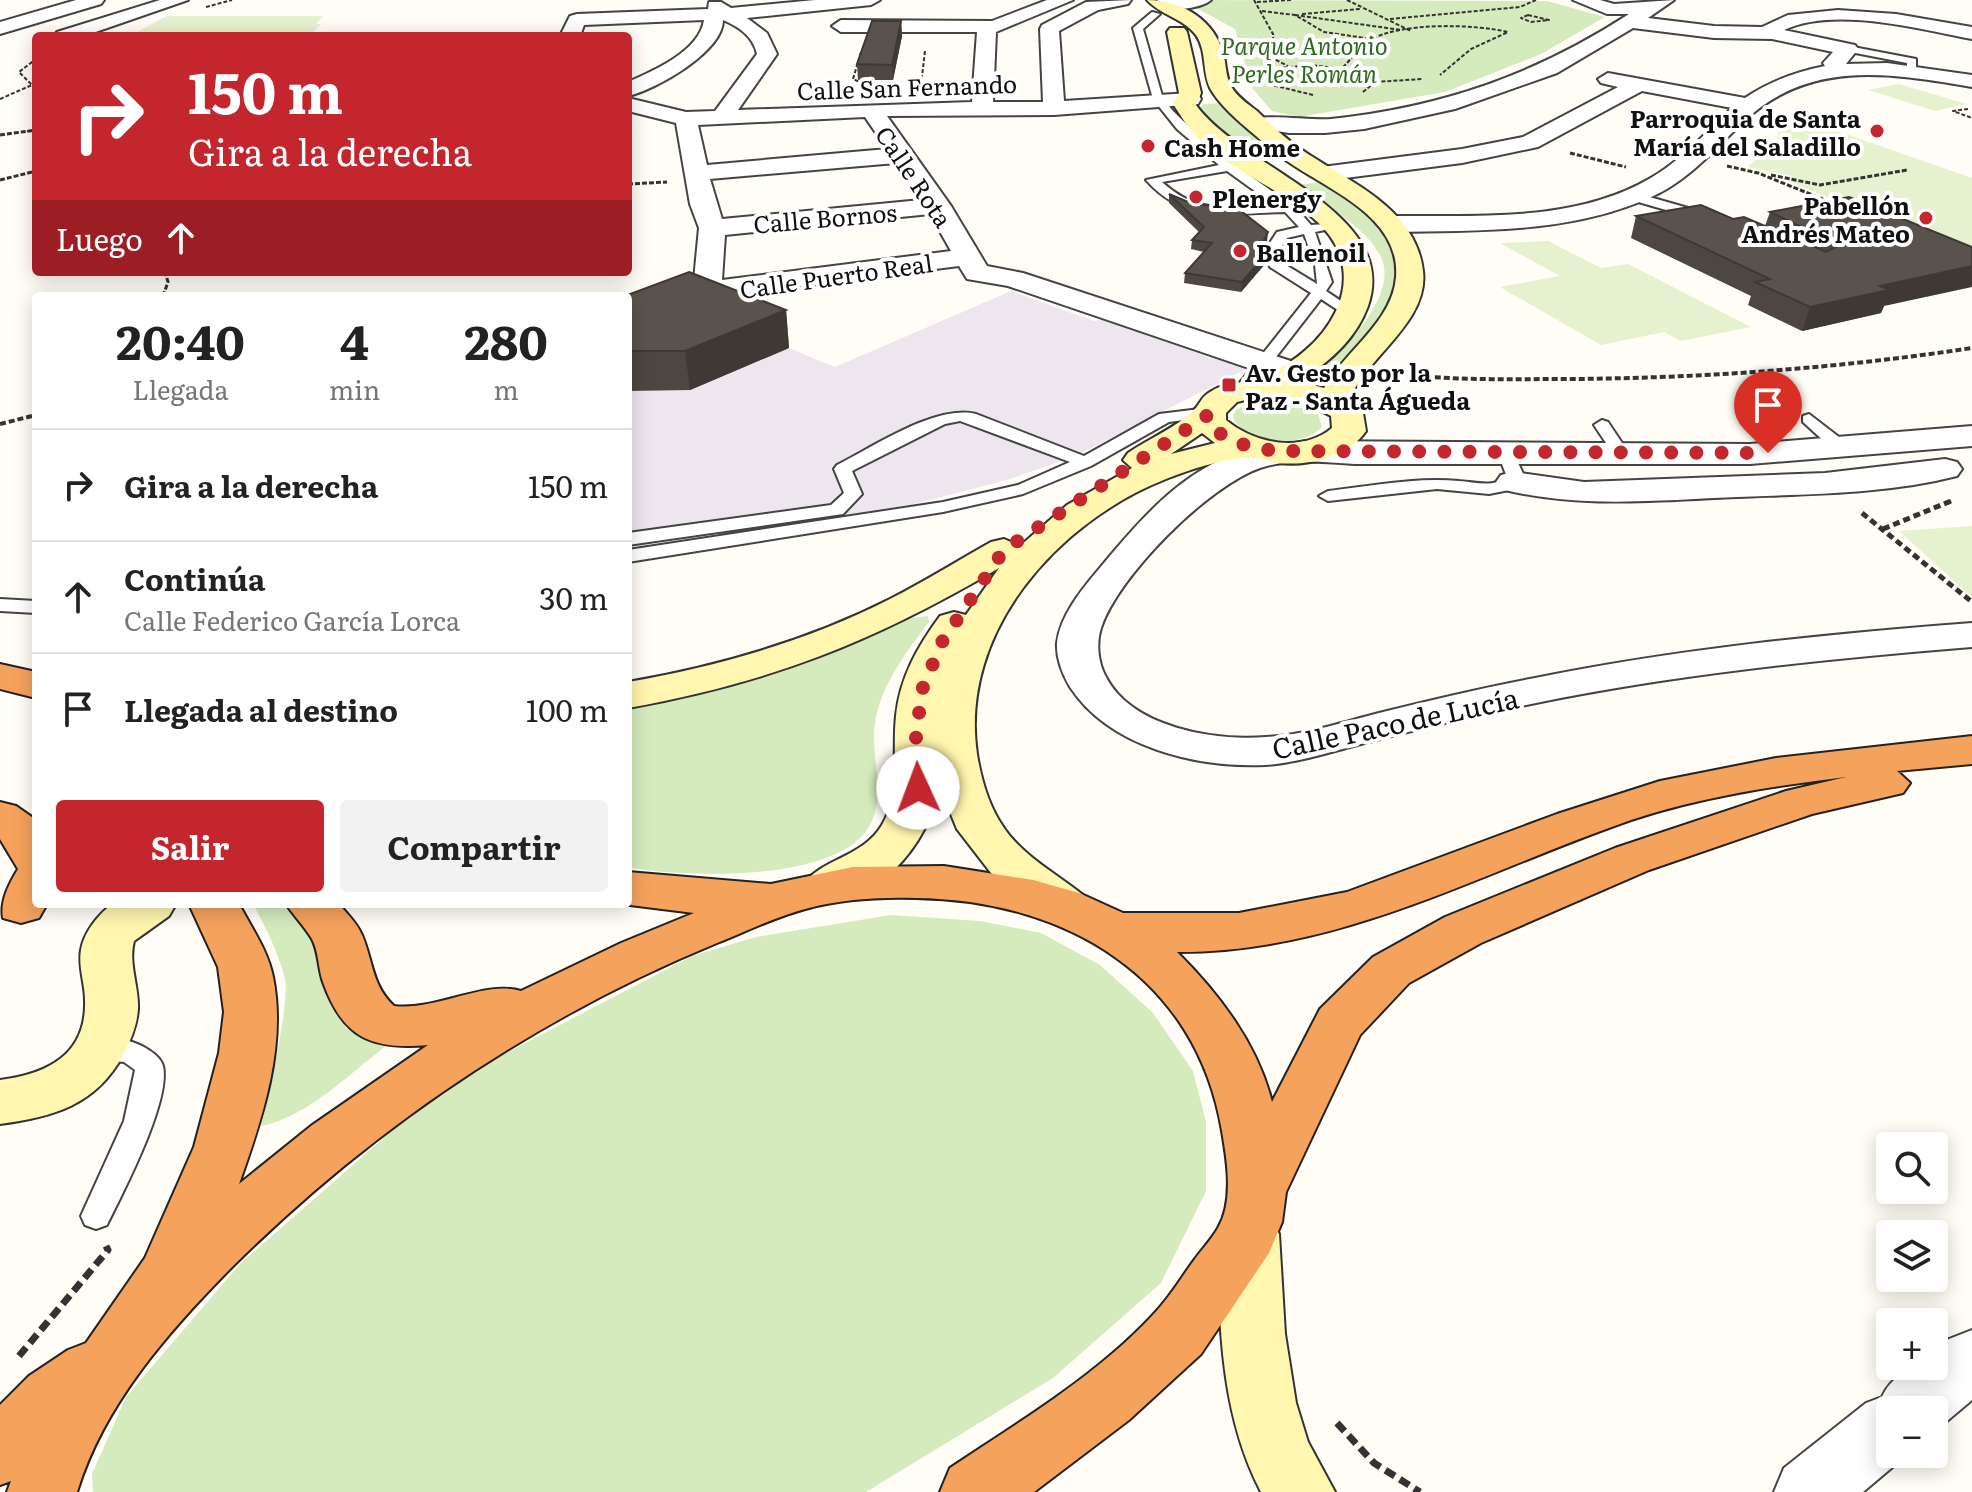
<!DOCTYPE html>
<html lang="es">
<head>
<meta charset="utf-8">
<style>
	:root { --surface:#fff; --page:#f2f2f2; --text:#222; --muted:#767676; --line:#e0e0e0; --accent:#c4262e }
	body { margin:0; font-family:Literata,serif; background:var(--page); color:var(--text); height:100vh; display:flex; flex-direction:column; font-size:30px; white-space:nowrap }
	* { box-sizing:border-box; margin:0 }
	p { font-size:26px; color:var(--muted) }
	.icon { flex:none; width:44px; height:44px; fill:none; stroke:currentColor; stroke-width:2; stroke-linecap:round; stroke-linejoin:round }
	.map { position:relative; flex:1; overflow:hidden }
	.sheet { position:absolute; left:32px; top:292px; width:600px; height:616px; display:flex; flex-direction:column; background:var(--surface); border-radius:8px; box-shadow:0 4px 20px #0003 }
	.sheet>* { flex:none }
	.top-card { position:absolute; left:32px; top:32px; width:600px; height:244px; border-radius:8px; box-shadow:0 4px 20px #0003; background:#c4262e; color:#fff; overflow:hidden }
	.tools { position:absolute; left:1876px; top:1132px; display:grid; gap:16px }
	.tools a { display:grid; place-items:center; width:72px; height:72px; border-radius:8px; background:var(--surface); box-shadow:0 4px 20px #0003; font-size:40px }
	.pin { position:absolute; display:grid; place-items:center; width:68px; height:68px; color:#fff; margin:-82px -34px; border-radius:50% 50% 50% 0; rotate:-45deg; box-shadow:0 0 8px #0007 }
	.pin .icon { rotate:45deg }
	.me { position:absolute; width:88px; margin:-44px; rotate:358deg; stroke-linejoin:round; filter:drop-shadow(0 0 6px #0008) }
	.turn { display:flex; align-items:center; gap:28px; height:168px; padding:0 24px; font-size:36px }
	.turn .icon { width:104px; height:104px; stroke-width:2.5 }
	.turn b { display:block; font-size:56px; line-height:68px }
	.then { display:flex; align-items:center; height:76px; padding:0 24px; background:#0003; gap:16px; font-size:30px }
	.eta { display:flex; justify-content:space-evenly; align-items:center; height:136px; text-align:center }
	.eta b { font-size:48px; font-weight:700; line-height:56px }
	.action { display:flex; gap:16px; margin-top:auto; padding:16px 24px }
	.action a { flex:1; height:92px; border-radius:8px; background:var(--accent); color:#fff; font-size:32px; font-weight:700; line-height:92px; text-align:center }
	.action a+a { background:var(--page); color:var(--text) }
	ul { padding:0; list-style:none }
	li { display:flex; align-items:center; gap:24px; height:112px; padding:0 24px; border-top:2px solid var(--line) }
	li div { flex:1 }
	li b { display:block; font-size:30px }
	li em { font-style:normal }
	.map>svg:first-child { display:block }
	.industrial { fill:#eee6ef }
	.green { fill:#d5ebbd }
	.pitch { fill:#e6f2cf }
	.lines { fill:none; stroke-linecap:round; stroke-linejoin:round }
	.lane-casing { stroke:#444; stroke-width:4 }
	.street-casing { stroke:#444; stroke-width:4 }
	.secondary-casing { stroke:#333; stroke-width:4 }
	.highway-casing { stroke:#222; stroke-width:4 }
	.path-far4 { stroke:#333; stroke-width:2; stroke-dasharray:4 2; stroke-linecap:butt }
	.path-far3 { stroke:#333; stroke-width:3; stroke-dasharray:5 2; stroke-linecap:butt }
	.path-far2 { stroke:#333; stroke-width:4; stroke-dasharray:6 3; stroke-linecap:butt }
	.path-far1 { stroke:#333; stroke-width:5; stroke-dasharray:7 4; stroke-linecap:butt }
	.path { stroke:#333; stroke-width:7; stroke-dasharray:11 6; stroke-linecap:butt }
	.lane { fill:#fff; fill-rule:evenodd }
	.street { fill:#fff; fill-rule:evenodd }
	.secondary { fill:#fff6b0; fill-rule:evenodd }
	.highway { fill:#f5a25d; fill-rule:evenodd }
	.wall { fill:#4d4742 }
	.shaded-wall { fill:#3f3936 }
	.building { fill:#5a524d; stroke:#3f3936; stroke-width:2 }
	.route { stroke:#c4262e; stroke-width:14; stroke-dasharray:0 25.2 }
	.poi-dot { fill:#c4262e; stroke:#fff; stroke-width:3 }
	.labels { text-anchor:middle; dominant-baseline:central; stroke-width:8; stroke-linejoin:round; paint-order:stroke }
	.far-park-label { font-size:24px; font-style:italic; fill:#2f6b1f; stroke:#fff }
	.far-street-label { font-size:24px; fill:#111; stroke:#fff }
	.far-poi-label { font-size:24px; font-weight:bold; fill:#111; stroke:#fff; text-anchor:start }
	.street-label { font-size:28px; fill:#111; stroke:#fff }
</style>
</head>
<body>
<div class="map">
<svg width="1972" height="1492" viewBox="0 0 1972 1492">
	<rect width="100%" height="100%" fill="#fffdf5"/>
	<!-- industrial -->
	<path class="industrial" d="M1011,291L1094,321L1106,319L1211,358L1228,350L1262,361L1073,457L1007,480L899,508L628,546V318L693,309L835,367Z"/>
	<!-- green -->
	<path class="green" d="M1182,0L1547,1L1605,17L1541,54L1445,92L1299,117L1272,111L1252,88L1235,29Z
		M1222,103L1265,141L1264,143C1234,151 1219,128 1199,109L1204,104Z
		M1323,182L1389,232L1398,272L1385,314L1316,388L1299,383C1331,365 1401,299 1381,257C1366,226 1323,205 1297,185Z
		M1257,401H1285L1318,414L1322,427C1300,449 1253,444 1234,421L1233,415L1237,409Z
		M928,616L929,622C907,651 884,681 876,717C868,753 888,792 870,825C840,883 682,878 628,867V707L788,666L903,619Z
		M253,904H281L309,926L346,1028L369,1042L390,1043C352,1071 308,1117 261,1126C268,1100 290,1001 285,979C278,952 266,928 253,904Z
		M891,915L980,921L1041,933L1100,965L1153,1013L1193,1071L1206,1122V1191L1161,1283L1053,1378L866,1492H93L92,1474L126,1397L240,1264L443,1086L692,956L756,937Z"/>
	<!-- pitch -->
	<path class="pitch" d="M167,16H323L316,24H321L309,36H129Z
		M1899,84L1967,104L1935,111L1868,90Z
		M1803,119L1972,178V255L1788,181L1792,176L1748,167L1776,140L1782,125Z
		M1548,241L1601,268L1628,264L1751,327L1681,341L1664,332L1601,345L1500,287L1560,276L1500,243Z
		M1972,526V597L1899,531Z"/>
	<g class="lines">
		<!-- lane casing -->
		<g class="lane-casing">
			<path id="lane" d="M1152,12L1160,14L1143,29L1163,99L1173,111L1211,148L1297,209L1311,225L1325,224V230L1315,232L1332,282L1326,291L1359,313L1347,316L1321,299L1248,393L1242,395L1234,390L1311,293L1270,267L1264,252L1277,232L1299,227L1285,212C1230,213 1186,225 1146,180L1219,165L1177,129L1153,99L1133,28ZM1227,171L1274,205C1226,206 1200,216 1162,182ZM1304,234L1315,265L1317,284L1281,262L1278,252L1287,238Z
				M1848,46L1916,59V73L1907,75V63L1845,51Z
				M1632,192L1709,214L1710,217L1704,221L1628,199L1626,196Z
				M1208,408L1216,413L1214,416L1169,422L1091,466L1023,494L943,512L628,562V550L943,502L1018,485L1070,462L960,421L945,424L852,471L862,494L843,514L628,545V533L831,505L844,493L834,469L837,465C873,447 936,404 976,414L1084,456L1159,414Z
				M1809,414L1848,444V452H1836L1803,422V416Z
				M1602,420L1608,422L1630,455L1628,459H1616L1614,455L1594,425Z
				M1506,449L1514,454L1525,478L1514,489L1489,494L1437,489L1328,501L1319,496L1328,491C1371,486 1416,477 1459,481C1474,482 1494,488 1507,477L1498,454Z
				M0,599L36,601V613L0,611Z
				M129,1041C140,1044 160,1054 163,1066C171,1101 123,1192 107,1225L96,1229L85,1225L81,1216L124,1121L135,1070L124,1062L86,1059L82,1052L86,1045Z"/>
		</g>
		<!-- street casing -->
		<g class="street-casing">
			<path id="street" d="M76,0H104L101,4L0,34V22Z
				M160,0H188L84,36H54L57,32Z
				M815,0H880L871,5L747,18L767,33L777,54L738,110L972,102L977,32H841L832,26L841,20L992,21L1047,0H1073L996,32L993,102H1043L1040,29L1042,25L1086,2L1131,0L1128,4L1098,10L1059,31L1064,101L1190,93L1198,94L1201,99L1198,104L1054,115L887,116L951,206L987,266L1023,273L1303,365L1307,372L1303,379H1281L1008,286L967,279L959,266L707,298L697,296L693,290L699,228L690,204L676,123L628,111V98L686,112L715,111L757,54C753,36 739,27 723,20C723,52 655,90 628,96V82C653,71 700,51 704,20L584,25L580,36H560L570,16L577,14L708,9L709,2H721L731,8ZM865,117L887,149L707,165L698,125ZM896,163L921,200L722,219L710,179ZM930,214L951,251L722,280L725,235Z
				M1158,0H1211C1201,9 1165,13 1155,4Z
				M1573,0H1600L1614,4L1674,0L1648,18L1714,26L1762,27L1788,15L1838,10L1896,14L1972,27V39C1919,29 1834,6 1784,30L1855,45L1858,49L1846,64L1887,63L1972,75V87C1889,73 1809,59 1743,122C1714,150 1687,182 1649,198C1568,234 1479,230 1392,232L1379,224L1392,216C1477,215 1572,223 1649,179C1681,161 1705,133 1732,108L1642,91L1538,147L1462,163L1322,181L1310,174L1322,167L1462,149L1523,137L1618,87L1601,83L1598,79L1608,73L1745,98C1770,81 1795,72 1825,66L1823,63L1833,52L1772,39L1714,38L1633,28L1557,73L1455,109L1364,129L1325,133H1289L1251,127L1248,122C1255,112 1313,121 1331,119C1442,107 1535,75 1629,14H1607Z
				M1972,426V446L1750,464H1355C1324,462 1290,458 1260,468C1208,486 1118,576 1101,628C1096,643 1098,663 1106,677C1132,728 1215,741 1266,737C1304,735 1343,722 1379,713C1431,700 1482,688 1535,678C1679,649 1826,634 1972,623V647C1824,659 1676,674 1531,704C1476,715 1423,728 1369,742C1336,750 1299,763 1265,765C1196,768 1109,747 1070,687C1063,675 1056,658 1057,643C1060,616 1082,589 1099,569C1137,523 1182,470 1241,452C1262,446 1284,445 1306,441L1750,444Z
				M1945,459L1957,462L1962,469L1957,476C1887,494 1810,494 1738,497C1658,500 1579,509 1501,489L1496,482L1501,475L1513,472L1584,482L1825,473Z
				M1972,1330V1400L1934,1432V1410H1890V1454H1908L1863,1492H1774L1784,1468L1866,1403L1882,1397C1891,1376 1912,1366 1934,1366V1350L1949,1339Z"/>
		</g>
		<!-- secondary casing -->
		<g class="secondary-casing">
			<path id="secondary" d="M1147,0C1182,0 1215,20 1224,56C1226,66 1226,77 1231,86C1236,96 1248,104 1257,111C1273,127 1289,142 1308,154C1354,184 1416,210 1423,271C1429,318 1374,353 1354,390L1352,402L1363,413L1366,431C1347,458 1309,466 1278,463C1268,462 1258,457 1248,458C1221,459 1191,469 1166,479C1057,522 959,632 977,754C981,779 989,807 1004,828C1023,856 1057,874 1083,895L1090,907L1083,919L1065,924L1047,919L991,873L957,829L939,785C932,842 870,916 809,899L802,887C818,859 863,858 882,825C901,793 892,751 896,716C900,677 918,646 940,616L954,612L966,615L999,568C873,642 772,682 628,708V682C719,666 807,641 890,599C924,582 957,561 991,542L1004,539L1020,546L1067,505L1132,468L1123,460L1128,453C1148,439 1177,427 1194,410C1200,404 1202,396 1210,392C1224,382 1241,384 1256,379C1325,355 1381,276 1313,218C1277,186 1227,170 1194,134C1186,125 1180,114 1173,104L1179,93L1167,32L1170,28H1184L1187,32L1201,93L1196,105C1242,169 1401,211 1368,306C1356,339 1328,364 1298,381L1324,388C1345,351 1393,321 1396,277C1401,209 1311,185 1270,148C1251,131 1222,110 1210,88C1202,71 1207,51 1196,35C1183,18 1160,15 1147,0ZM1254,398L1301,401L1331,416L1332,428C1302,453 1255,444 1226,420V413L1237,402ZM1202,433L1215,443L1171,454Z
				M112,904H176L169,916L134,941C128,964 139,986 138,1009C137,1025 131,1040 123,1055C96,1105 53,1117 0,1124V1080C47,1074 87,1055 85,1000C85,983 78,967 81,950C84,932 98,915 112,904Z
				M1248,1208L1270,1216L1279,1234L1285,1334L1296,1403L1308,1442L1335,1492H1261C1219,1411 1220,1322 1217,1234L1226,1216Z"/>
		</g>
		<!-- highway casing -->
		<g class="highway-casing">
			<path id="highway" d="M0,664L36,672V698L0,689Z
				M1972,736V764L1897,771L1910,783L1903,793L1812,814L1649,870L1481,943L1409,983L1360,1035L1286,1192L1282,1222L1269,1253L1201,1354L1129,1420L1034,1492H940L950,1468C1022,1420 1103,1372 1160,1307C1173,1292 1183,1275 1195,1259C1202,1249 1212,1239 1218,1228C1234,1201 1227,1160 1222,1131C1196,975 1064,900 916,898C881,897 843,899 809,908C777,916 747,931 717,943C535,1018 371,1129 231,1268C168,1332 104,1404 77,1492H7L11,1481L0,1485V1405L29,1376L68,1350L86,1343L145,1258L194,1147L219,1053L224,1012L218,967L189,904H239C251,927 268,951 273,977C287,1046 262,1119 239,1184L311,1126L428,1045C371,1050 343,1038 323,982C318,968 319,952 312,939C305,927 294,916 286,904H339C347,914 357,923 362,935C373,961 372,986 394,1006C437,1011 484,980 521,991L621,943L694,913L622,904H628V872L771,884L853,867L944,866L1033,880L1079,893L1123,913H1239L1347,892L1557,814L1660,781L1776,758ZM1846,777L1786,791L1615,848L1445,917L1373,957L1320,1009L1272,1102C1257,1043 1219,994 1177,952C1340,953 1481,872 1631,820C1700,797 1773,786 1846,777Z
				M0,802L16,806L36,820V904H47L39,918L21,923L3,918C0,901 9,884 18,869L0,839Z"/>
		</g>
		<!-- path-far4 -->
		<path class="path-far4" d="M1254,0L1273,34L1274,59L1288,66
			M1347,0L1411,31
			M1257,2L1291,0
			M206,7L232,0
			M1262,11L1295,15L1324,32L1372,39
			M1302,14L1360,9
			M1295,15L1401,30
			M1528,15L1549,20L1531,22L1521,18Z
			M1390,19L1520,7L1536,0
			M861,52L853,79L862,83
			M1343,67C1352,59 1359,46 1370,40C1401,22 1474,24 1508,32L1471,49L1440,75
			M921,85L925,51
			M1363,92L1375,82
			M1313,95L1272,85L1267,74L1279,68L1312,65L1359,71L1375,82L1423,79
			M0,99L32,85L19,72L36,59
			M1968,109L1953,111L1972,118
			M21,132L36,130"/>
		<!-- path-far3 -->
		<path class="path-far3" d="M0,135L36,130
			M1570,153L1626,167
			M1727,166L1758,173L1830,202
			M1771,175L1820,185L1907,170
			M0,180L36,171
			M628,184L667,182
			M163,296L168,282L165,272"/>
		<!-- path-far2 -->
		<path class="path-far2" d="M1390,373C1451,381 1511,379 1572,379C1706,378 1839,368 1972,348
			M0,424L36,415
			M1947,503L1951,501"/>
		<!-- path-far1 -->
		<path class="path-far1" d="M1862,513L1972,602
			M1883,529L1951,501"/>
		<!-- path -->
		<path class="path" d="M19,1356L108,1250L106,1246
			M1337,1423L1374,1463L1420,1492"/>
		<!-- lane -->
		<use href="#lane" class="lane"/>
		<!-- street -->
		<use href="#street" class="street"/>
		<!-- secondary -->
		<use href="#secondary" class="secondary"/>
		<!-- highway -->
		<use href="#highway" class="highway"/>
	</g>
	<!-- wall -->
	<path class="wall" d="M901,21L902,36L893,80H858L857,64Z
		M1169,194L1267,242L1264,248L1265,264L1241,292L1184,283L1185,273L1204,252L1191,249L1192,240L1199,232L1169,203Z
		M1849,197L1884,306L1881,313L1802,331L1748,305L1751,296L1631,238L1636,216L1765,226L1770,212Z
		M628,296L786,310L789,348L690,390L628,391Z"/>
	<!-- shaded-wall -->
	<path class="shaded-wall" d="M901,21L902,36L893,80L892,65Z
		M1268,232L1267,242L1261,253L1262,244Z
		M1266,254L1265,264L1241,292L1242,282Z
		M1972,266V287L1884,306L1881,313L1802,331L1810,307L1880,286Z
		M786,310L789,348L690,390L685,351Z"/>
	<!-- building -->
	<path class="building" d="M872,21H901L892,65L857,64Z
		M1169,194L1193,204L1237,208L1268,232L1262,244L1266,254L1242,282L1185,273L1212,243L1192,240L1204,227Z
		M1849,197L1972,247V266L1880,286L1889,290L1810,307L1755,282L1770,279L1636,216L1701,205L1733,219L1744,217L1826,252L1840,245L1770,212Z
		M689,272L786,310L685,351H628V296H625Z"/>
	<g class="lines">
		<!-- route -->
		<path class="route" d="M918,788L916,737L922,690L942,642L1004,550L1208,415C1214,442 1252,447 1275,451L1768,453"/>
	</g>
	<!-- markers -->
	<g class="poi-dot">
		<circle cx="1877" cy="131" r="8"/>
		<circle cx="1148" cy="146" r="8"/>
		<circle cx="1196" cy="197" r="8"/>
		<circle cx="1926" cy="218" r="8"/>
		<circle cx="1240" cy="251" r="8"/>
		<rect x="1221" y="377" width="16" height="16" rx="4"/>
	</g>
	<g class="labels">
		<!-- far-park labels -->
		<g class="far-park-label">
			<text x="1304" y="44">Parque Antonio<tspan x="1304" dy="28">Perles Román</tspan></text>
		</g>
		<!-- far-street labels -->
		<g class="far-street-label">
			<text transform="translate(907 86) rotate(-2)">Calle San Fernando</text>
			<text transform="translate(915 176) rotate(56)">Calle Rota</text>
			<text transform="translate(825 217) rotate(-5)">Calle Bornos</text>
			<text transform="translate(836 275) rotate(-8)">Calle Puerto Real</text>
		</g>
		<!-- far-poi labels -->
		<g class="far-poi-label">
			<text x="1861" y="117" text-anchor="end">Parroquia de Santa<tspan x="1861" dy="28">María del Saladillo</tspan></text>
			<text x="1164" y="146">Cash Home</text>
			<text x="1212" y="197">Plenergy</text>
			<text x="1910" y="204" text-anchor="end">Pabellón<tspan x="1910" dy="28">Andrés Mateo</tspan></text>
			<text x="1256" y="251">Ballenoil</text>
			<text x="1245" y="371">Av. Gesto por la<tspan x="1245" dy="28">Paz - Santa Águeda</tspan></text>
		</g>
		<!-- street labels -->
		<g class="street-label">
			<text transform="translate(1395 722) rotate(-12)">Calle Paco de Lucía</text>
		</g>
	</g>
</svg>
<div class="tools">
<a><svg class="icon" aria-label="search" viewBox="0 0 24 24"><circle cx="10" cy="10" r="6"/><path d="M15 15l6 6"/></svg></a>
<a><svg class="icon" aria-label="layers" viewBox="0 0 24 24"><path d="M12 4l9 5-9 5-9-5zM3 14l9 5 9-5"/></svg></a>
<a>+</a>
<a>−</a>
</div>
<div class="pin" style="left:1768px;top:453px;background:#d93025"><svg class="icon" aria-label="arrive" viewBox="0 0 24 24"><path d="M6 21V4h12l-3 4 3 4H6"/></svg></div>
<svg class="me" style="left:918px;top:788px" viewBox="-20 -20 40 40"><circle r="19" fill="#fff"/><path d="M0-13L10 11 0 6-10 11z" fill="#c4262e"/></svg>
<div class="top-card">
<div class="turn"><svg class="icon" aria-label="right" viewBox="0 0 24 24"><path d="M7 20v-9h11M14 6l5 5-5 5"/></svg><div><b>150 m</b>Gira a la derecha</div></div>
<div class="then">Luego<svg class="icon" aria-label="ahead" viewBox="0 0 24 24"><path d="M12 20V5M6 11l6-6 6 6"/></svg></div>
</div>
<section class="sheet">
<div class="eta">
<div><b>20:40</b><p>Llegada</p></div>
<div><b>4</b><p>min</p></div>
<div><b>280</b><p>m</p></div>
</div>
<ul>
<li><svg class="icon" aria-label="right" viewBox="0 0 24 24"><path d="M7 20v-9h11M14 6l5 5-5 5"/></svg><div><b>Gira a la derecha</b></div><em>150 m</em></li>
<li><svg class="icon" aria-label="ahead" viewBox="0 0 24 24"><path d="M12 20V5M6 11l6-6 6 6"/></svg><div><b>Continúa</b><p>Calle Federico García Lorca</p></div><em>30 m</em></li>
<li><svg class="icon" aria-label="arrive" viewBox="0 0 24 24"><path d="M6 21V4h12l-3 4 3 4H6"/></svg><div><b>Llegada al destino</b></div><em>100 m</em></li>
</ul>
<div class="action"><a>Salir</a><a>Compartir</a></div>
</section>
</div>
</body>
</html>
